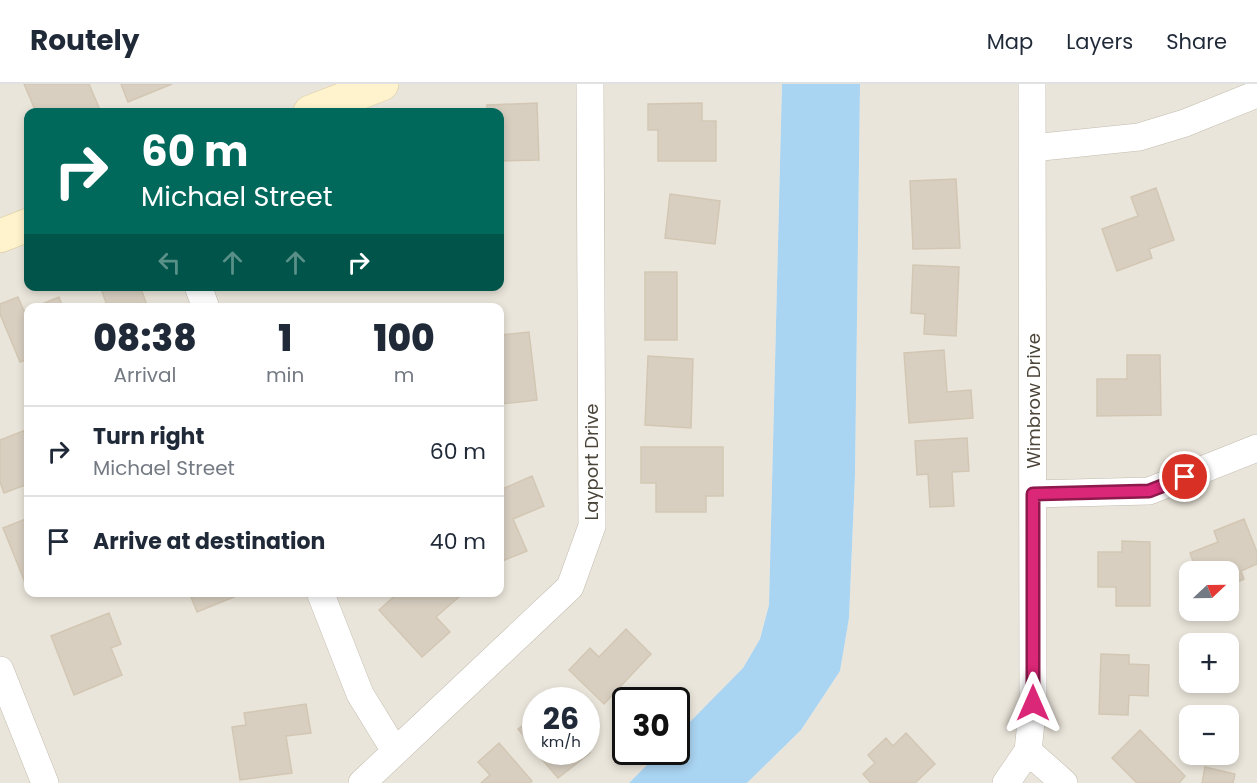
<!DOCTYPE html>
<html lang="en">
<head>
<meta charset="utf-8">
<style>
	:root { --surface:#fff; --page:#f2f2f3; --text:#1f2937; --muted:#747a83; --line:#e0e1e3 }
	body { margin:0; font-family:Poppins,sans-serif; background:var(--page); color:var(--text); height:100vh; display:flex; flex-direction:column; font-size:22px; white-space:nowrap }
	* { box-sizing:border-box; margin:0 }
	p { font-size:20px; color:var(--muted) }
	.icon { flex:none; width:33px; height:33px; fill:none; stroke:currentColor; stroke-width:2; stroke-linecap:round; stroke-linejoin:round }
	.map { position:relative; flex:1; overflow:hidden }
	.details { position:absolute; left:24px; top:219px; width:480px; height:294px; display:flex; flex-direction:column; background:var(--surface); border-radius:12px; box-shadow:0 3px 9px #0003 }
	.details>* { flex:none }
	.hud { position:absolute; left:24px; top:24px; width:480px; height:183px; border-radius:12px; box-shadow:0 3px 9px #0003; background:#00695c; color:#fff; overflow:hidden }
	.needle { width:39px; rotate:68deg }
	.fabs { position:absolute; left:1179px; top:477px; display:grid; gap:12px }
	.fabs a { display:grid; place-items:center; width:60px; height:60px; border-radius:12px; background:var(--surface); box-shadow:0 3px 9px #0003; font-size:30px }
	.speed { position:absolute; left:522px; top:603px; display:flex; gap:12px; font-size:30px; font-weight:700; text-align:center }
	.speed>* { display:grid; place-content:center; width:78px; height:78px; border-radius:50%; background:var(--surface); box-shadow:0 3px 9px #0003; line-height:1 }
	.speed small { font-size:15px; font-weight:400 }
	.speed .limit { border:3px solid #111; border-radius:9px; background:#fff; color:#111 }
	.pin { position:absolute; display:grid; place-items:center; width:51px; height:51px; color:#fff; margin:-26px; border:3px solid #fff; border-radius:50%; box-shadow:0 2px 6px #0007 }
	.me { position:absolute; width:66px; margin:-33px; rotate:0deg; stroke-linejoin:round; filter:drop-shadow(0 0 4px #0008) }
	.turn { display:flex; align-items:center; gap:21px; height:126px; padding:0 18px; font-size:27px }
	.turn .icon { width:78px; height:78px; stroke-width:2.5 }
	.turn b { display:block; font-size:42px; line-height:51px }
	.lanes { display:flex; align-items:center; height:57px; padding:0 18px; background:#0003; justify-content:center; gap:30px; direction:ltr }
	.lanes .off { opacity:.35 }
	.eta { display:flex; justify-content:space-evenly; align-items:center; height:102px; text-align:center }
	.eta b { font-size:36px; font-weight:800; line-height:42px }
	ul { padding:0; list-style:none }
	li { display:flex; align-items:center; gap:18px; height:90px; padding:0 18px; border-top:2px solid var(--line) }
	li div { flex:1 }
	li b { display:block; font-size:22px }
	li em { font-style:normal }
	header { display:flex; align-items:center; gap:36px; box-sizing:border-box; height:84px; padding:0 30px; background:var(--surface); border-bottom:2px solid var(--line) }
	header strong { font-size:28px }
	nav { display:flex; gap:33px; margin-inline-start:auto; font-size:21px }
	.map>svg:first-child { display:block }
	.residential { fill:#eae5da; fill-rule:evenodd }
	.water { fill:#a9d4f2 }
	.building { fill:#d8cfc1; stroke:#d3c7b4; stroke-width:1.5 }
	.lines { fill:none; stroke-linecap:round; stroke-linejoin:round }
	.street-casing { stroke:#c2bbae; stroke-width:28 }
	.secondary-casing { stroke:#d6c79b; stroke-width:34 }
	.street { stroke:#fff; stroke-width:27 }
	.secondary { stroke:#fff3cd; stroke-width:33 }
	.route-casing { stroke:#8e194d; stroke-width:15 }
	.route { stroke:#db2777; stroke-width:10 }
	.labels { text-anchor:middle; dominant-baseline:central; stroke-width:5; stroke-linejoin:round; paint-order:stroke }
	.street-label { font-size:18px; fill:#4b4439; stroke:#fff }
</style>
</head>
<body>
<header>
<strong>Routely</strong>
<nav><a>Map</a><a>Layers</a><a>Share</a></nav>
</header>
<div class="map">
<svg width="1257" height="699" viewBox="0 0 1257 699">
	<rect width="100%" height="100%" fill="#f6f3ec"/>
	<!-- residential -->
	<path class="residential" d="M0,0H782L769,521L760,555L743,584L677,651L676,616H626V668H660L629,699H0ZM28,28H500V202H28ZM28,224H500V508H28ZM536,616H586V668H536Z
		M860,0H1257V699H747L801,646L840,587L849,534L855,390ZM1190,488H1228V526H1190ZM1190,560H1228V598H1190ZM1190,632H1228V670H1190Z"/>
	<!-- water -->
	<path class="water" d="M782,0H860L855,390L849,534L840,587L801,646L747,699H629L660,668H676L677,651L743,584L760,555L769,521Z"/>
	<!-- building -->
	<path class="building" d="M24,0H89L100,26L93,28H36Z
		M121,0H172L128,18Z
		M537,19L539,76L500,77V28H487V21Z
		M702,19V37H716V77H658V46H648V20Z
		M956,95L960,164L913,165L910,97Z
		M1156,104L1174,156L1149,165L1152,174L1117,187L1102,145L1138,132L1131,113Z
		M670,110L720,117L715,160L665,154Z
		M913,181L959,183L956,252L924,250L925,230L911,229Z
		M645,188H677V256H645Z
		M100,202H140L148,224H108Z
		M18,213L24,227L28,225V275L20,278L0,230V220Z
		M59,213L63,224H32Z
		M529,248L537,316L500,320V251Z
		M944,266L947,308L971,306L973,334L909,339L904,269Z
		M1127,271H1160L1161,331L1097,332V295H1127Z
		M648,272L693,275L691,344L645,341Z
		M28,345V400L4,409L0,398V356Z
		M967,354L969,387L952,388L954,422L930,423L928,390L917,391L915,357Z
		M641,363H723V412H706V428H656V399H641Z
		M532,392L544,422L513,435L527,467L500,478V406Z
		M28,434V499L26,501L3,444Z
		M1244,435L1257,468V480L1241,487L1244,495L1228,502V488H1197L1190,469L1218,458L1214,447Z
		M1122,457L1150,458V522H1116V503H1098V468H1122Z
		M189,508H246L197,528Z
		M399,508H455L459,513L436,533L450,548L422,573L379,526Z
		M109,529L121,560L111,564L122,591L74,611L51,552Z
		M626,545L651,570L604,620L569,586L590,564L599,573Z
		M1101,570L1129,571V580L1149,581L1148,612L1129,611L1128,631L1099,630Z
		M306,620L311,649L286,652L292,689L240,696L232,643L246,641L244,629Z
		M536,631V666L518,645Z
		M1140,646L1185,692L1179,699H1137L1112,674Z
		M906,649L935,680L915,699H871L863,690L875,679L868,671L886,654L893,662Z
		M499,659L532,697L529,699H481L490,691L478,678Z
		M586,665L590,669L558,694L536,668H586Z
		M1205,683L1235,690L1233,699H1202Z"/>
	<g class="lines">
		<!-- street casing -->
		<g class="street-casing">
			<path id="street" d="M1032,64L1139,53L1185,39L1257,10
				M198,202L206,224
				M1033,410L1149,407L1257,364
				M320,508L360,610L395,667
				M0,586L45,699
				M1028,667L1064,699
				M362,699L570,503L592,442L590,0
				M1006,699L1028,667L1033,619L1032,0"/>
		</g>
		<!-- secondary casing -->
		<g class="secondary-casing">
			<path id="secondary" d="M310,28L382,0
				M0,152L28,141"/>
		</g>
		<!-- street -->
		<use href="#street" class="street"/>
		<!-- secondary -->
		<use href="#secondary" class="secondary"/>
	</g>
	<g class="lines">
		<!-- route casing -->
		<g class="route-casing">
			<path id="route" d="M1033,619V410L1149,407L1185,393"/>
		</g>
		<!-- route -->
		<use href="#route" class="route"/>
	</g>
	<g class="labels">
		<!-- street labels -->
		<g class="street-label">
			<text transform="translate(1033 317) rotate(-90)">Wimbrow Drive</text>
			<text transform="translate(591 378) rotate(-90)">Layport Drive</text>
		</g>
	</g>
</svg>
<div class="fabs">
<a><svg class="needle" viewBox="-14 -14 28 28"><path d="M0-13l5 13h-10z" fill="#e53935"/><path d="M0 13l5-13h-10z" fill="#747a83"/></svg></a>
<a>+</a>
<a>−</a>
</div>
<div class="speed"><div>26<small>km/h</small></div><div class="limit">30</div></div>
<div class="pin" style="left:1185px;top:393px;background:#d93025"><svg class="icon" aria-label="arrive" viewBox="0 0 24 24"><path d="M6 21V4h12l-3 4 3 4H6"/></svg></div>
<svg class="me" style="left:1033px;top:619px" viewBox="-20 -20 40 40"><path d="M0-17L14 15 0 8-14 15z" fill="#db2777" stroke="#fff" stroke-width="4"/></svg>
<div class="hud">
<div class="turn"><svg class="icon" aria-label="right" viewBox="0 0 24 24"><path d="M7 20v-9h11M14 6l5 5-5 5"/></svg><div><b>60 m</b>Michael Street</div></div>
<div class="lanes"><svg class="icon off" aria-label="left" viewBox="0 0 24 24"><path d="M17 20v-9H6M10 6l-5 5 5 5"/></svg><svg class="icon off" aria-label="ahead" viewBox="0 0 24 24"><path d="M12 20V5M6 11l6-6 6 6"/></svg><svg class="icon off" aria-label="ahead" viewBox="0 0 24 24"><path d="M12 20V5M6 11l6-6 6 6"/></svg><svg class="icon" aria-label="right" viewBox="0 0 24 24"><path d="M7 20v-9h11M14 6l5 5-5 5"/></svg></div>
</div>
<section class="details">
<div class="eta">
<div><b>08:38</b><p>Arrival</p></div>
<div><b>1</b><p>min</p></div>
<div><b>100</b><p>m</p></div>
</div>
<ul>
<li><svg class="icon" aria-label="right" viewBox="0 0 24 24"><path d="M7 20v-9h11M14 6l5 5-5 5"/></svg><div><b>Turn right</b><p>Michael Street</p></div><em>60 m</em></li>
<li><svg class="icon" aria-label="arrive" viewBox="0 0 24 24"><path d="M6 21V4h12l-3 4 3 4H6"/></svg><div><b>Arrive at destination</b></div><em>40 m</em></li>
</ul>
</section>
</div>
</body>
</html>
